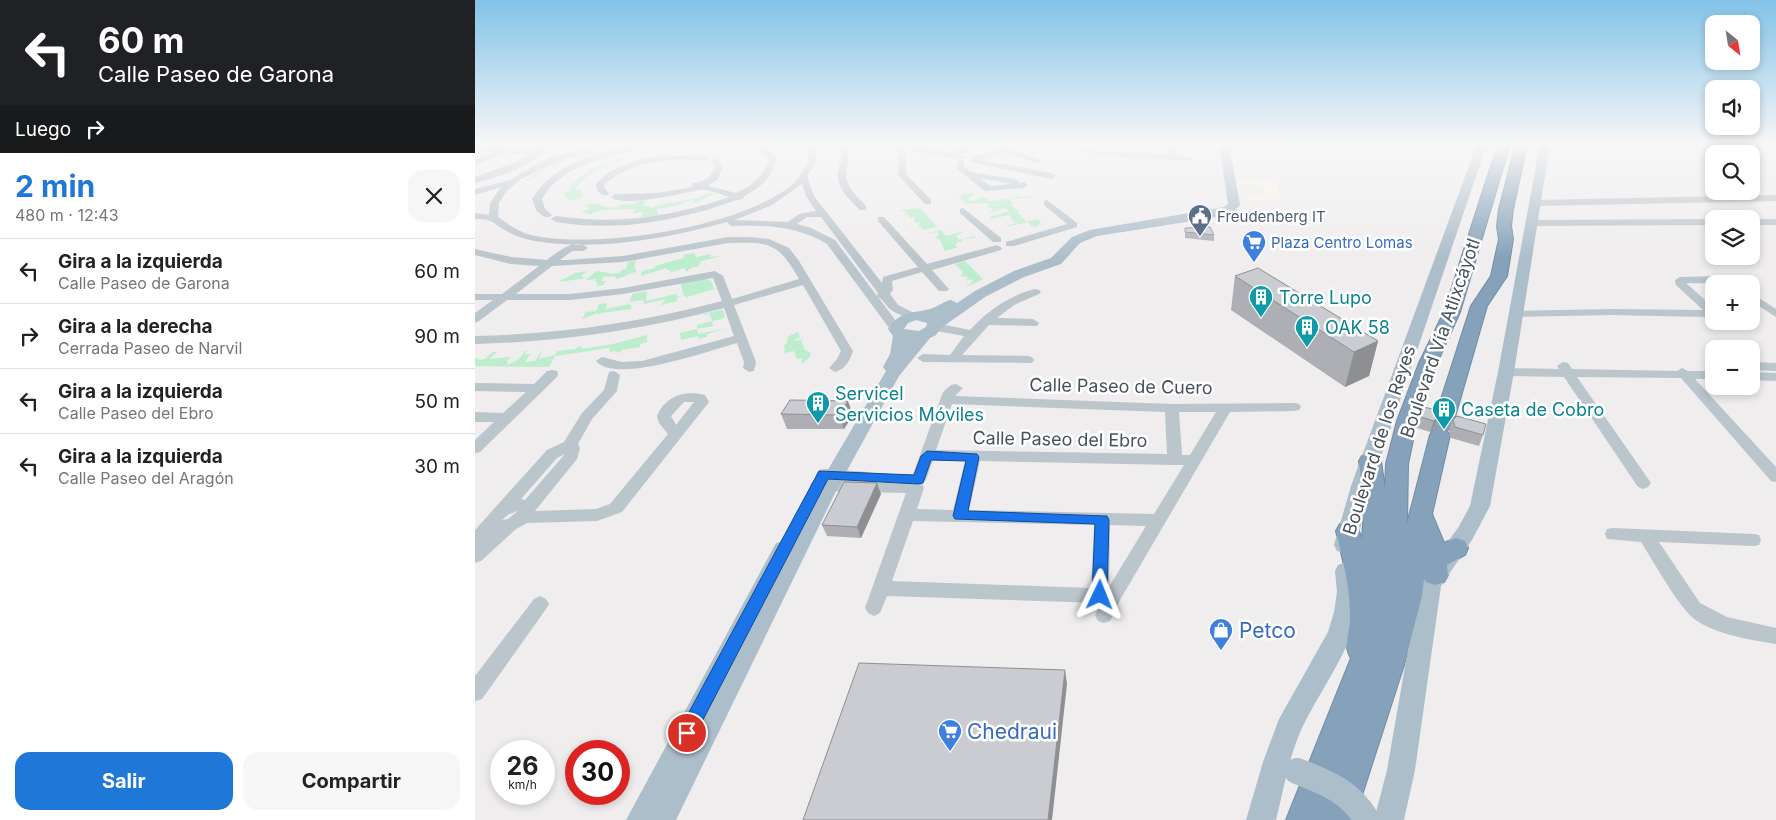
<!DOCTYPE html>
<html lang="es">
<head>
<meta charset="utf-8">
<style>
	:root { --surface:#fff; --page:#f6f6f6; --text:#222; --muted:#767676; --line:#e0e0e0; --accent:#1f78d7 }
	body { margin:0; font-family:Inter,sans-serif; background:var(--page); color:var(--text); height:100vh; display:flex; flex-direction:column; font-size:19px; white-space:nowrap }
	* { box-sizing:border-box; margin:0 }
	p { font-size:16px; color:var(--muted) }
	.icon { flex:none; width:28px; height:28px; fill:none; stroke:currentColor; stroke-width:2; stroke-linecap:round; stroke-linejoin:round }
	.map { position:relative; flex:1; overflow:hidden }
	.sheet { display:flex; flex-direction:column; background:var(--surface); width:475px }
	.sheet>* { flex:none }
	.banner { background:#202124; color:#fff; overflow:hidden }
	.needle { width:32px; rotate:150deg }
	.tools { position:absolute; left:1230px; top:15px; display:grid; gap:10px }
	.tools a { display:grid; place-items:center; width:55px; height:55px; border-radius:10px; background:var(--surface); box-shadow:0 2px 8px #0003; font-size:25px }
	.speed { position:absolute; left:15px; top:740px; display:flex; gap:10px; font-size:25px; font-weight:700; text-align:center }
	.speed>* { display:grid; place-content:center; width:65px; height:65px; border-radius:50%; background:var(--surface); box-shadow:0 2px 8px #0003; line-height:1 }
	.speed small { font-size:12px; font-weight:400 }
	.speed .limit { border:8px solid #d22; background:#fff; color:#111 }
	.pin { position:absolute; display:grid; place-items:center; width:42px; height:42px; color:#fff; margin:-21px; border:2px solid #fff; border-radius:50%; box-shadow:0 1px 5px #0007 }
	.me { position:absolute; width:55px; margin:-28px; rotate:2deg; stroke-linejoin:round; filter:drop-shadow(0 0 4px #0008) }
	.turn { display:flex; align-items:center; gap:18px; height:105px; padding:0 15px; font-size:22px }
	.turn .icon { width:65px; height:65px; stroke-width:2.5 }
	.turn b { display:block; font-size:35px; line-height:42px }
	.then { display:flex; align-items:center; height:48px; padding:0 15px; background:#0003; gap:10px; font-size:19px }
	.round { display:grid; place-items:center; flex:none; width:52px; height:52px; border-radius:15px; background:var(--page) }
	.summary { display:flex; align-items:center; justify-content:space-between; height:85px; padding:0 15px }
	h1 { font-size:30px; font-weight:700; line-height:38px; color:var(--accent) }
	.cta { display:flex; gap:10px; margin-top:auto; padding:10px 15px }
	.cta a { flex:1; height:58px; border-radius:15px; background:var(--accent); color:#fff; font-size:20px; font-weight:700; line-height:58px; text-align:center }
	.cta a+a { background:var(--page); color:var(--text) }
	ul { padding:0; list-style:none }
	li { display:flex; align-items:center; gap:15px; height:65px; padding:0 15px; border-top:1px solid var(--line) }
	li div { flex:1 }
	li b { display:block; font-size:19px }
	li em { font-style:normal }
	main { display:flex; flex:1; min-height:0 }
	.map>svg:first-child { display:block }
	.commercial { fill:#fbf3e5 }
	.green { fill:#bcedcc }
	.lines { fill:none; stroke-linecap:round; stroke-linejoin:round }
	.highway-casing { stroke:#718da6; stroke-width:2 }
	.minor { fill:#bbc5cc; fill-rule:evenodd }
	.major { fill:#adbecb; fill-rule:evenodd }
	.highway { fill:#86a2ba; fill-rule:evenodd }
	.major-bridge { stroke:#adbecb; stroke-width:26 }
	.wall { fill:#aeafb5 }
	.shaded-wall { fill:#8d8f93 }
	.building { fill:#caccd2; stroke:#8d8f93 }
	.route { fill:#1a73e8; stroke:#114b97 }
	.labels { text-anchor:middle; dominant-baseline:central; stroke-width:5; stroke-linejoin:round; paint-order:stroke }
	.far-service-label { font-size:15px; fill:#4e5e75; stroke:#fff; text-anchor:start }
	.far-shop-label { font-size:15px; fill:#366cbe; stroke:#fff; text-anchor:start }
	.culture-label { font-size:18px; fill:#0d838f; stroke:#fff; text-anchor:start }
	.street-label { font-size:18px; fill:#465159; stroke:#fff }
	.near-shop-label { font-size:21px; fill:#366cbe; stroke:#fff; text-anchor:start }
</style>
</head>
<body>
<main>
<section class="sheet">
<div class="banner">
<div class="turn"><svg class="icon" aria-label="left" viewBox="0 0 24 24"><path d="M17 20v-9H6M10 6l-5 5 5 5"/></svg><div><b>60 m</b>Calle Paseo de Garona</div></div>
<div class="then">Luego<svg class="icon" aria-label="right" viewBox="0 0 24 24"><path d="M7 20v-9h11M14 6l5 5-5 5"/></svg></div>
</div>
<div class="summary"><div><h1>2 min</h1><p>480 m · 12:43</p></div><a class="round"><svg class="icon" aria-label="close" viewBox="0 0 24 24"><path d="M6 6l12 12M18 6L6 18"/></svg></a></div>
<ul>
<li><svg class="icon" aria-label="left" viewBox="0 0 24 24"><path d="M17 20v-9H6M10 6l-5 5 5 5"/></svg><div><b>Gira a la izquierda</b><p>Calle Paseo de Garona</p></div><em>60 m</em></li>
<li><svg class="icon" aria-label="right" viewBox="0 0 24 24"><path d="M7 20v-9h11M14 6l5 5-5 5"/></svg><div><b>Gira a la derecha</b><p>Cerrada Paseo de Narvil</p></div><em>90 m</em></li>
<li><svg class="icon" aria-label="left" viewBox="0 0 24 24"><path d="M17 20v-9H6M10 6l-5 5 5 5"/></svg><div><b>Gira a la izquierda</b><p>Calle Paseo del Ebro</p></div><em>50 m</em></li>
<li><svg class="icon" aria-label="left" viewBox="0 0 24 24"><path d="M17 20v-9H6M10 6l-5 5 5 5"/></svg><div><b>Gira a la izquierda</b><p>Calle Paseo del Aragón</p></div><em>30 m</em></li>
</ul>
<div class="cta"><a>Salir</a><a>Compartir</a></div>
</section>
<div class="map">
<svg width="1301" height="820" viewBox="0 0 1301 820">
	<rect width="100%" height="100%" fill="#efeded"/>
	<!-- commercial -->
	<path class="commercial" d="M757,180L801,181L805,200H774L765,196H790L787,185L757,184Z"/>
	<!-- green -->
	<path class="green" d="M219,145H236L259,149L247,154L237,151L238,148C231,147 225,153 216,153L221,148L214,150L209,149L182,153V151H178L176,149Z
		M119,150L132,152L97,158L80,165L86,166L74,168L53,181H48L86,160Z
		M151,157L146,160L147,162C133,164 107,175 101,189L108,191L106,192L108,195L105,197L109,198L93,200V198H90V193L84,194L95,191V187L103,179H101L114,172L112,170L128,164L125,163H132Z
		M541,192H542L544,197L555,196L556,197L535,199L538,204L536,205L543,211L552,208L542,212L552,222L563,219L566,222L563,226L558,227L552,222L532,227L533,225L542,223L535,219L537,218L534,215L516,219L515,217L534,211L530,208L513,213L519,209L512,207L514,205L513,203L490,204L483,195L500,193L492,200L500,201L507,196C510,198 517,204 520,199L521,201L543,197Z
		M234,193L239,194L220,203L217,200L208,202L209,204L182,209L183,215L166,217L168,212L158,213L161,209L126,210L111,216L115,214L106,212L115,208L110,206L114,204H127L126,206L141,208L148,204L157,205L165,201H171L168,206H174L175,208L194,203L195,201L196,203L222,198Z
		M445,208L462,227L448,230L443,225L445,224L444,222L441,223L438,219H440L439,217L435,218L433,214L429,215L431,212L425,210Z
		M466,230L471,236L490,231L481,236L484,240L501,236L499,238L489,239L486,242H482L480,246L484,247L470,251L465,240L460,237L464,236L462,232L451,234Z
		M219,253L221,257L236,254L235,257L247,256L226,261L223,267H218L211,272L210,268L196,272L195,270H192L191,268L166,276L167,271L180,268V266L209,258L208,255Z
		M161,260L159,268L161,269V272C154,273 150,277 141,279L140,276L128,277L126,281H131L128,285L121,286L123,282H120L121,279L112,280V278L83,282L100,273L113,271L107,275V277L113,278L121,271L134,273V274L144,273L147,270L151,269L153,262Z
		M490,261L508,279L491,287L498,281L496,279L490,281L493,278L491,276L486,277L488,272L480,264Z
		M231,279L236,281L239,289L212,297L208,295L202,298V301L185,305L191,299L169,304L168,300L155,302L157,294L172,291L171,301L201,294L202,297L208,295L206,283Z
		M132,303L131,309L155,304V306H157L156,309L126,313L123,315V313L107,319L111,312L121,311L124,304Z
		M245,310H248L250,318L237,321L238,326L222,329L223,334L252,328L232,334V337L224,339L223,336L206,340L205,333L222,329V325L237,321L235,314L229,315V314Z
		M323,332L325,338L320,339L321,341L330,339L326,341L330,350L336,353L334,358L326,364L327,358L322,359L319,351L310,353L309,350H310L309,345L312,344L311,341L313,340L312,337Z
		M172,335V340L174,341L165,344V347L147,350L144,353L140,351L134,352L135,348L80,356L74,367L0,366V358L5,360L9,358L7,359H10L18,352H22L14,359L36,357L31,361H33L32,365L43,360L50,351H52L49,354H55L50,362L60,361L68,349L64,359L80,355L82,351L101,349L103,347L107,346L106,349L138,344Z"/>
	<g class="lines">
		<!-- highway casing -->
		<g class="highway-casing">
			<path id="highway" d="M1023,144H1035L985,312L962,363L942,421L933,464L932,524L955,435L958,430L962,429L958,424L996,306L1016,276L1024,239L1022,226L1024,209L1041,144H1052L1038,209L1036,226L1038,239L1032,276L1012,306L978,424L975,429L971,430L975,435L957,514L969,543L981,538L990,541L993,548L990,555L972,565L973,575L969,582L960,585L951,582L949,579L947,596L929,665L879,820H845L872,746L845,820H811L876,658C867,645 876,631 875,616C875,587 868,560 861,531L865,524L873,522L881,524L887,539L889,511L884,461L887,456L895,453L903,456L906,461L910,490L911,464L922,421L944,363L969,312Z"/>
		</g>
		<!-- minor -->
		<path class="minor" d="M66,144H74C59,167 25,176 0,183V177L36,164L54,155L29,153L0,165V160L18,152L0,150V146L60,150Z
			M122,144H133L81,162L44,180L31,192L24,203L23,217C33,224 44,232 56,235C120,250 270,227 319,183C325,177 329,168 334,161L332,152L325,144L345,146L362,144H428L475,152L497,144H507L506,146L484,154L490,157L486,159L431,150V174L456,200V204H450L423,175L424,158L422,149L386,146L372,147C377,159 369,168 372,180C374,190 384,198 391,206V210H385C375,200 361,188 363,172C364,164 368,158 365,149L339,150L342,161L332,176L339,196L407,283L408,277L443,267L403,221V217H409L452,264L522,245L527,248L526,250L457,270L472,287L474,289L472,291H464L447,272L417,281L418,290L415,294L423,305L445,316L443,318C436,320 421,314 415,309C410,305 409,300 403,297L427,329L421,333L417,332L352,244C322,226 291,225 256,226L252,222C190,239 124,251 60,241C48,239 37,235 28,229C24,227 19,222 15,221C11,219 5,219 0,219V213L14,215L15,203L26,187L0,195V189L35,180L56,167L75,158ZM327,184L331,196L341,211L324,214L313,222L260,220L297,205ZM332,217H346L403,293L402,296L360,240L336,228L322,224Z
			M169,144H183C176,149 162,150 153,152C121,159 84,169 67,199L70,209L77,215L75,217H69L61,210L57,199C80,161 128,151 169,144Z
			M280,144C290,144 297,151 302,159C295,179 288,186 269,196L268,199C253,201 239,209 224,212C174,225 132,230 81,222L76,219L81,216C142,225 196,217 254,197C247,195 232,188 224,190C206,193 150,208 136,197L140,194L182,193L213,188L217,186V183C229,182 235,179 240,167L236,161L240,159H243L248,167L243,179L233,186L261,193C279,184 287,178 294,159L280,147Z
			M582,144H593L622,151L692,155V144H700V156L714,157L718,159L714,161L622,155Z
			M782,144H928L932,147L928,149L786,146Z
			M1296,144H1301V146H1297Z
			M532,147L568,161L561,163L532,152L505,160L577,173L581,176L577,179L499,163L495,161L496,157Z
			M217,155L229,156L233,158L229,160C195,158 156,160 129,185L130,189L134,193L133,195H127L122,190L121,184C143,158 185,155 217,155Z
			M483,160H489V166L496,172L540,179L543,180L544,183L549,182L553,185L549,188L510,191L482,169ZM505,178L536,184L515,186Z
			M1301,195V201L1061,206L1056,203L1061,200Z
			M572,200L602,223V227L539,246H531V242L592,224L569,205V201Z
			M488,208L526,238V242H518L485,213V209Z
			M1239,219V225L1056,226L1051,223L1056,220Z
			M1276,219H1301V225H1276Z
			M253,237H275L294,239L314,248L324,261L378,351C375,360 371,369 360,372L354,368L362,359L366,351L328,285L259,305L281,362L279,371L274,372L268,368L269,362L262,343C235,350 141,385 121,361L127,357L147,362L167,361L259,336L249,308C167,330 85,342 0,344V336C84,334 165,323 247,301L238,278L148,294L95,300H32L4,321L0,323V313L18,300H0V294H27L64,266L36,264L0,255V249L36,257L72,260C83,252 100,237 113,248L108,251H97L85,260H92L148,256ZM253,243C295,242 303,242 324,279L257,299L248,276L240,271L148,288L95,294H41L77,266L148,262Z
			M1247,276L1266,284L1211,283L1239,308L1238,315L1231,317L1137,315L1042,317L1036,314L1042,311L1137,309L1228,310L1201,285L1200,280L1205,277Z
			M560,289L564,290L566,292L564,294L539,305L522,318L558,319L564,323L562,326L514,325L487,355L553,356L557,357L559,360L557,363L448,362L442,358L448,354L475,355L489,336L456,330L454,327L456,324L460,323L495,330C512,311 535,295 560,289Z
			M1276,293L1301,309V317L1276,301Z
			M1088,362L1093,363L1097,369L1202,371L1207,368L1213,371H1239V379H1220L1301,467V482L1296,481L1206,378L1102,377L1176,483L1173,487L1168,489L1163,487L1089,377L1031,376L1025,372L1031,368L1084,369L1082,366Z
			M1276,362L1301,363V371L1276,370Z
			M77,370L82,371L83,374L82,377L5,452L0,453V440L19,422H0V412L28,413L51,392L0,391V383L59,384L72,371Z
			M139,371L145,375L142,391L117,419L103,444L105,448L102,459L60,511L121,509L135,504L193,434L184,423L182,416C190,396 210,390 230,395L234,402L147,512L122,521L52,523L41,529L6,561L0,563V530L72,450L89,442L107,413L129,390L134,372ZM209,402H219L201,425L196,416ZM90,454L50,500L46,499L82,458ZM43,511L33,519L27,520L34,514Z
			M1276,372L1301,373V381L1276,380Z
			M481,384L488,388L480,396L697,404L819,403L824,404L826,407L824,410L819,411L755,412L645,600L635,621L629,623L623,621L620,615L626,603L412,596L405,613L399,616L393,613L390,608L431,493L343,491L338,489L335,485L338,481L355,480L344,478L341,474L344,470L349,469L393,472L398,473L401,477L398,481L419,482L417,479L420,475L438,474L468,392L476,385ZM477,404L690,412L692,454L461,450ZM704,412H741L715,455H707ZM458,460L490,461L478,510L442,509L449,488L447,484L451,480ZM505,461L700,465H709L679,514L494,510ZM438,521L619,525L616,588L417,581ZM635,525L671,526L634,587Z
			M1138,528L1278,534L1284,535L1286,540L1284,545L1278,546L1184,542L1225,603L1252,617L1301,628V644C1276,640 1229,633 1212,612C1195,592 1180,564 1166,542L1132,539L1130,534L1132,529Z
			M65,596L71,599L74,604L71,609L7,699L0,701V676L59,599Z"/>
		<!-- major -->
		<path class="major" d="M744,144H754L765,205L757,213L737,218L622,236L605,243L586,264L549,277L510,297L466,328L461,335L455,338L424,376L364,485L201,820H151L301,543L309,541L314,542L344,485L411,371L408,367L415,354L418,336L413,329C428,308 437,315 458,308C464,306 469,301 476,300L482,303L500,291L539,271L576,258L597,237L615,230L749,207L753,204ZM441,320L452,323L451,327L444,331L429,329L433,323Z
			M1002,144H1012L896,486L881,545L878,551L870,553L862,551L859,545L876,486Z
			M1065,144H1075L1039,372L1015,506L997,540L966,586L940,770L929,820H899L912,770L944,586L952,569L983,528L995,506L1023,372Z
			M871,562L879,565C906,617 843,688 824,735C813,762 808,792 801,820H771L788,762L804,719L853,632L859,612L862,592L860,571L863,565Z"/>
		<!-- highway -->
		<use href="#highway" class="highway"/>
		<!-- major-bridge -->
		<path class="major-bridge" d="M822,771C851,782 876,792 892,820"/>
	</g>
	<!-- wall -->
	<path class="wall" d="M710,228L739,235V241L710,238Z
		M760,276L903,341L894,376L870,387L756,310Z
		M315,400L378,415L369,429H312L306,414Z
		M949,407L963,417L959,428L955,432L942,428Z
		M978,420L1008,435L1004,446L976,438L974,431Z
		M406,494L386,538L352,536L347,525Z"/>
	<!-- shaded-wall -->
	<path class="shaded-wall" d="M903,341L894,376L870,387L879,352Z
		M373,401L378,415L369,429L364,415Z
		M963,417L959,428L955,432L959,421Z
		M402,483L406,494L386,538L382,527Z
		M590,670L592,684L577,820H573Z"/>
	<!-- building -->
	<path class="building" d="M735,227L739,235L710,232V228Z
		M783,268L903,341L879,352L760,276Z
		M315,400L373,401L364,415L306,414Z
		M949,407L961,410L963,417L959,421L946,417Z
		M982,416L1011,424L1008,435L980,427L978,420Z
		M369,482L402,483L382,527L347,525Z
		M384,663L590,670L573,820H328Z"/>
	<!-- sky -->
	<linearGradient id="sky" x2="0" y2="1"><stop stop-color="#82c3e8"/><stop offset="0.56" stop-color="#f8f7f7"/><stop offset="1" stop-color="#f8f7f7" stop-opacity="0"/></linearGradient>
	<rect width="1301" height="258" fill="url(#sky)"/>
	<!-- route -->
	<path class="route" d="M452,451L502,454L504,457L493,511L632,516L634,520L632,595L630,600L625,601L620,600L617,595L620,524L480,519L478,516L491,461L456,460L448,483L443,484L353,479L218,739L212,742L206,739L203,733L206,727L344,471L439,475L446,456Z"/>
	<!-- icons -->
	<defs>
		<g id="civic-pin" transform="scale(1.25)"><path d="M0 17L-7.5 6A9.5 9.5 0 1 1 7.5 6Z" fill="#5c6f8a" stroke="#fff"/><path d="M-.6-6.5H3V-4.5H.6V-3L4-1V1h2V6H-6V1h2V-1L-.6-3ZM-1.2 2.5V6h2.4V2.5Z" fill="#fff"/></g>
		<g id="supermarket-pin" transform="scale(1.25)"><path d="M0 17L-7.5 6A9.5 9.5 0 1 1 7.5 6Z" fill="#3f7fe0" stroke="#fff"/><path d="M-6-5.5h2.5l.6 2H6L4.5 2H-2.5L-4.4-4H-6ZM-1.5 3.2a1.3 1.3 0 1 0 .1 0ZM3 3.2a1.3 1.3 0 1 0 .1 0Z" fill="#fff"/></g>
		<g id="building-pin" transform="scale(1.25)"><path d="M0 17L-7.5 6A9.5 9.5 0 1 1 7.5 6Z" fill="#0f9aa8" stroke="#fff"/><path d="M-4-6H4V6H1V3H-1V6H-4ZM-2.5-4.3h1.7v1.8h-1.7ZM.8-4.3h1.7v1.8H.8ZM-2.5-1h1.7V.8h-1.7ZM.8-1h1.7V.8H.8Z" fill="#fff"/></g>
		<g id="shop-pin" transform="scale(1.25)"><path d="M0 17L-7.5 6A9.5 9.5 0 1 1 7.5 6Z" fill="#3f7fe0" stroke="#fff"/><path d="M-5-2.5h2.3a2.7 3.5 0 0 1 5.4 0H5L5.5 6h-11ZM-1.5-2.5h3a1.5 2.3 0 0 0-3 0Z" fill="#fff"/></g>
	</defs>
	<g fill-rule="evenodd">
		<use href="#civic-pin" x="725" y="216"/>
		<use href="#supermarket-pin" x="779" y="242"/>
		<use href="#building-pin" x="786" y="297"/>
		<use href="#building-pin" x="832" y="327"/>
		<use href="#building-pin" x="343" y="403"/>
		<use href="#building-pin" x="969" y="409"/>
		<use href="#shop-pin" x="746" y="630"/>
		<use href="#supermarket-pin" x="475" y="731"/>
	</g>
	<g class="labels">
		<!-- far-service labels -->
		<g class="far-service-label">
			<text x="742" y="216">Freudenberg IT</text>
		</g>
		<!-- far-shop labels -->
		<g class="far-shop-label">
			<text x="796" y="242">Plaza Centro Lomas</text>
		</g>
		<!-- culture labels -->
		<g class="culture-label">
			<text x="804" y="297">Torre Lupo</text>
			<text x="850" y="327">OAK 58</text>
			<text x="360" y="393">Servicel<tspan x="360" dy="21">Servicios Móviles</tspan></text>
			<text x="986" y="409">Caseta de Cobro</text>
		</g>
		<!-- street labels -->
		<g class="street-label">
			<text transform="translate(965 338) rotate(-71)">Boulevard Vía Atlixcáyotl</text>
			<text transform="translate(646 386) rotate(1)">Calle Paseo de Cuero</text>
			<text transform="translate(585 439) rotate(1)">Calle Paseo del Ebro</text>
			<text transform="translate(904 440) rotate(-72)">Boulevard de los Reyes</text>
		</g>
		<!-- near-shop labels -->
		<g class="near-shop-label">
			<text x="764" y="630">Petco</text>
			<text x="492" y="731">Chedraui</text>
		</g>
	</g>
</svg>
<div class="tools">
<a><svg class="needle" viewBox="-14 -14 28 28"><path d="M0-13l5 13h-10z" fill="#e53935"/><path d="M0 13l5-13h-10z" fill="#767676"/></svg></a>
<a><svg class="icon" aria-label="sound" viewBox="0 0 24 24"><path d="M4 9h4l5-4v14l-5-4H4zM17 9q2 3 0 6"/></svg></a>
<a><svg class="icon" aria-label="search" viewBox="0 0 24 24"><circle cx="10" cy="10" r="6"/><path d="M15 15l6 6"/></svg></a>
<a><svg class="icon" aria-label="layers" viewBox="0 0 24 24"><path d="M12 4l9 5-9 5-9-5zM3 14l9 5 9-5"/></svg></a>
<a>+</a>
<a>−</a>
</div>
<div class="speed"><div>26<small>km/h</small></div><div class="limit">30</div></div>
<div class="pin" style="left:212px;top:733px;background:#d93025"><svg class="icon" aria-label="arrive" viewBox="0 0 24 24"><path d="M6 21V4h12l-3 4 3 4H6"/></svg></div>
<svg class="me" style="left:625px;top:595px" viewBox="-20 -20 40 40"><path d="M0-17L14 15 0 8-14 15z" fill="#1a73e8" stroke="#fff" stroke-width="4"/></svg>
</div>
</main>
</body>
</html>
